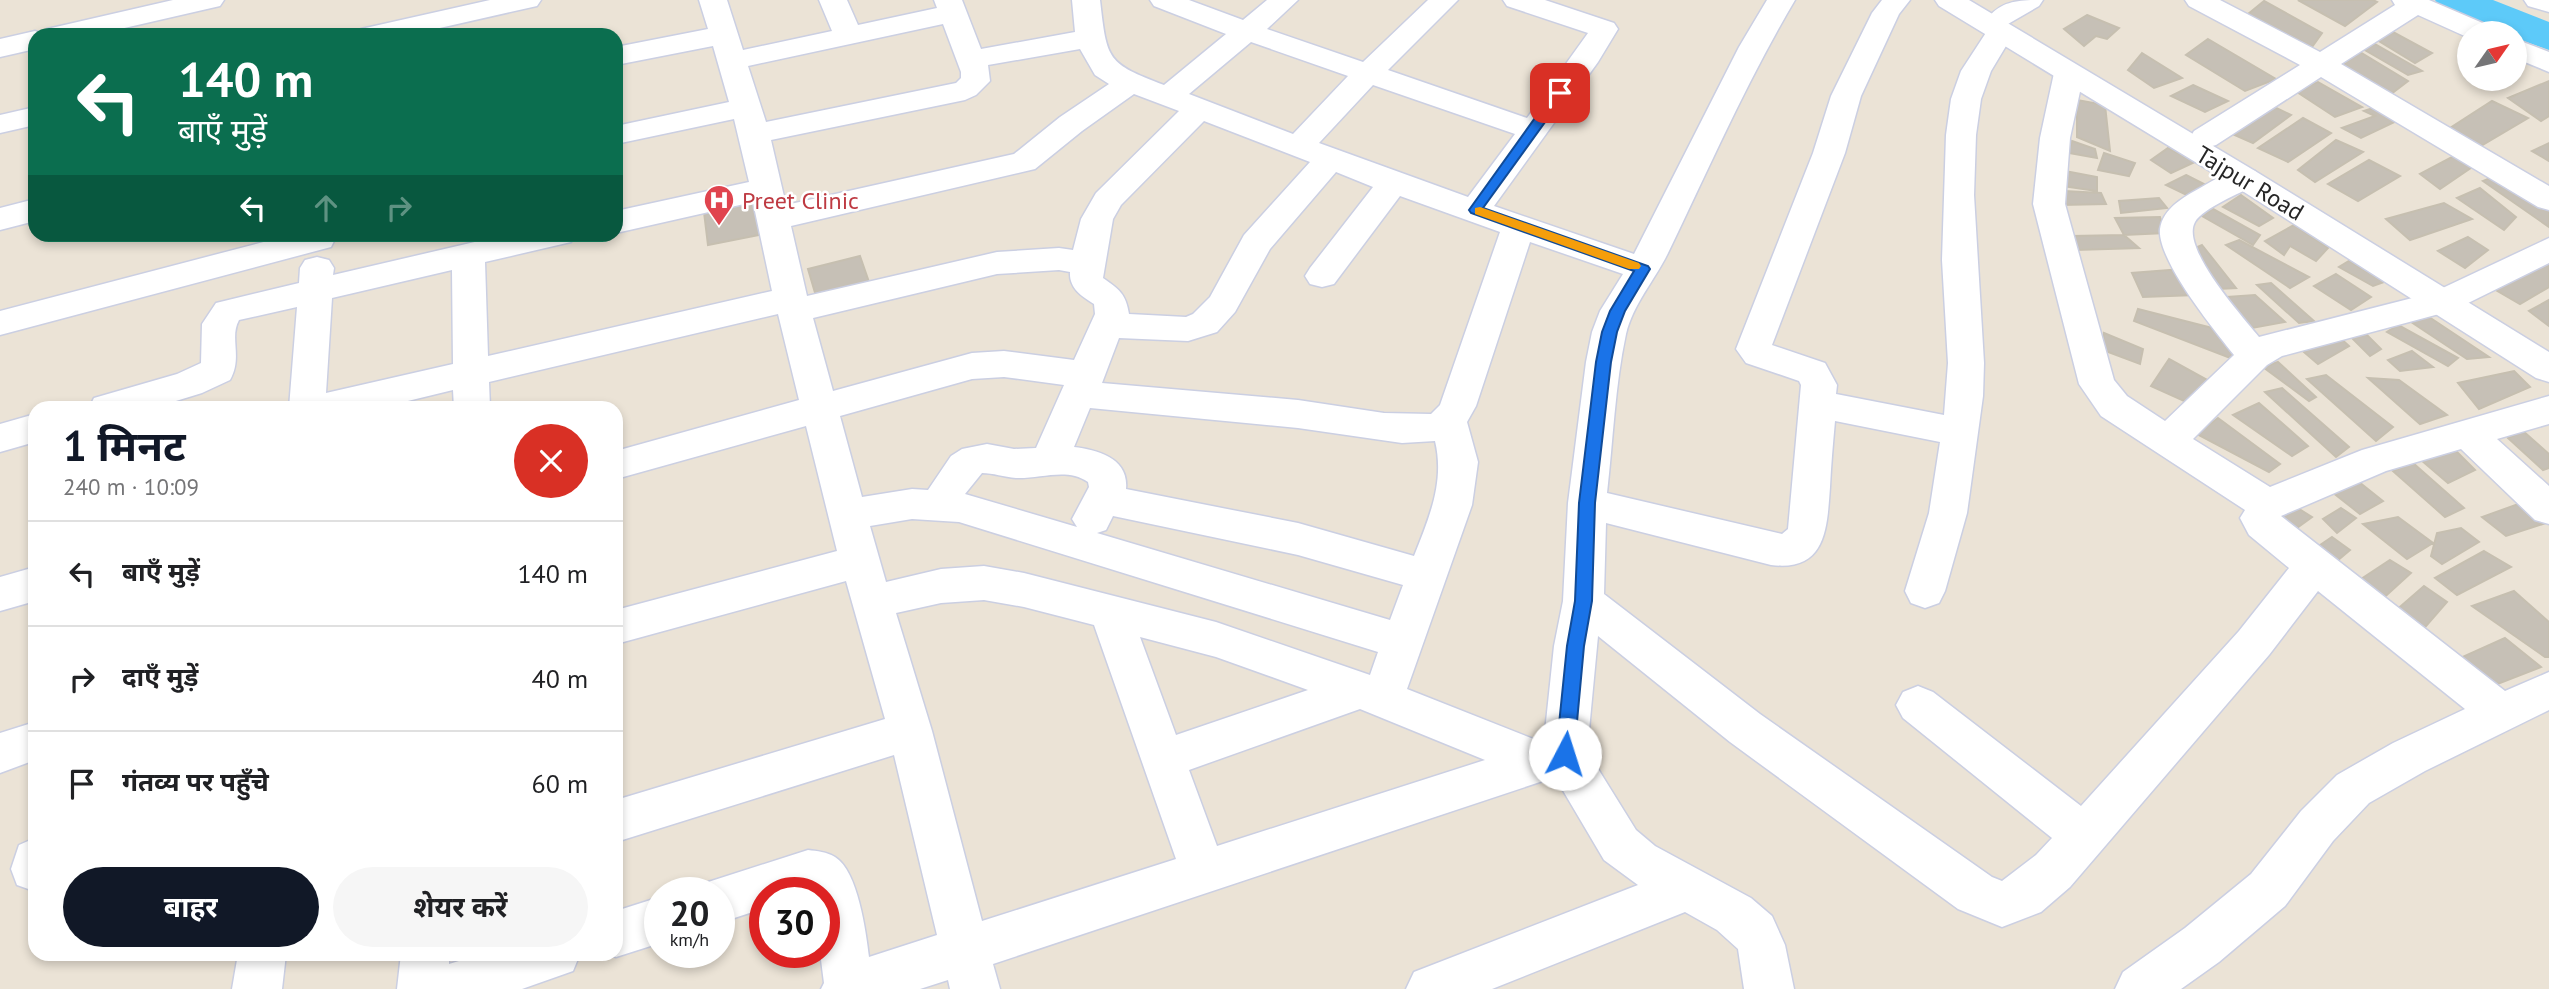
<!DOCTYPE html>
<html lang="hi">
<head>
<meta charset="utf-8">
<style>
	:root { --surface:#fff; --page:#f6f6f6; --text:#202124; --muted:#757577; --line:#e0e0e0; --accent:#111827 }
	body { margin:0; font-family:"PT Sans","Noto Sans Devanagari",sans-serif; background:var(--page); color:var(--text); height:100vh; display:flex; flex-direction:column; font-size:26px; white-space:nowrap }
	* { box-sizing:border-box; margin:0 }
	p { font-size:23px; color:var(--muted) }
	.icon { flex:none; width:38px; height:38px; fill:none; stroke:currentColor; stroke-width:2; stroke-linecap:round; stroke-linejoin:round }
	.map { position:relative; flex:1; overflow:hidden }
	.sheet { position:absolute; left:28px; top:401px; width:595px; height:560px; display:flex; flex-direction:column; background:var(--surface); border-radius:21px; box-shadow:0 4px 10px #0003 }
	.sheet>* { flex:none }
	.guide { position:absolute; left:28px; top:28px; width:595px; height:214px; border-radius:21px; box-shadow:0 4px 10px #0003; background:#0b6e4f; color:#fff; overflow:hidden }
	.needle { width:46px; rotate:56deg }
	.controls { position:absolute; left:2457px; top:21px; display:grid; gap:14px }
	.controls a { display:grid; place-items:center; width:70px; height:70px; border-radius:50%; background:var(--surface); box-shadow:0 4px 10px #0003; font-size:35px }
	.speed { position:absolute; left:644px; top:877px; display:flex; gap:14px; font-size:35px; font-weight:700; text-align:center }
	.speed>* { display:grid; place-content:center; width:91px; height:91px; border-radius:50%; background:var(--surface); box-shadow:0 4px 10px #0003; line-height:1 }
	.speed small { font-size:18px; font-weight:400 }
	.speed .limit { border:10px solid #d22; background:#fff; color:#111 }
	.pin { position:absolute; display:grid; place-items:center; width:60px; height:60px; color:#fff; margin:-30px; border-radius:14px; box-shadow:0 4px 10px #0006 }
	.me { position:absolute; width:77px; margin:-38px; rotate:5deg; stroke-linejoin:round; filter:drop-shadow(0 0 5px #0008) }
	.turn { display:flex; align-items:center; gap:24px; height:147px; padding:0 35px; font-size:32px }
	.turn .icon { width:91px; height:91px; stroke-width:2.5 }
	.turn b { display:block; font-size:49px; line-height:60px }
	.lanes { display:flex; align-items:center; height:66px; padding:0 35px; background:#0003; justify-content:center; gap:35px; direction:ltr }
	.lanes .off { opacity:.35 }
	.round { display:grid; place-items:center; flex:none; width:74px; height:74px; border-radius:37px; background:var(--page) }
	.head { display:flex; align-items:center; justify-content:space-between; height:119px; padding:0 35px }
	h1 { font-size:42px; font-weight:700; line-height:52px; color:var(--accent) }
	.action { display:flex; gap:14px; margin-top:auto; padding:14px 35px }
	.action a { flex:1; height:80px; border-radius:42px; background:var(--accent); color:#fff; font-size:28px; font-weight:700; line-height:80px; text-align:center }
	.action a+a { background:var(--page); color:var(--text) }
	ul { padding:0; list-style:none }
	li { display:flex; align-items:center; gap:21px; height:105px; padding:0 35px; border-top:2px solid var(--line) }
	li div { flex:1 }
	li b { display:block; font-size:26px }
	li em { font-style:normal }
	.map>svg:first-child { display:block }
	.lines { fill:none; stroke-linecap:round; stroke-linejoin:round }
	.river { fill:#5dcaf9; fill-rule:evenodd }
	.building { fill:#c6c0b6; stroke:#c6bfb0; stroke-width:2 }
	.street-casing { stroke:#cbcfe2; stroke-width:3 }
	.secondary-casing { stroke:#cbcfe2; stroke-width:3 }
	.street { fill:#fff; fill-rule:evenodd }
	.secondary { fill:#fff; fill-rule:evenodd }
	.route { fill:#1a73e8; stroke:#114b97; stroke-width:2 }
	.slow { fill:#f59e0b }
	.labels { text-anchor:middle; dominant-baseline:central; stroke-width:5; stroke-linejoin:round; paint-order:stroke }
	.street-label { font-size:24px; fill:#262626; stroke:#fff }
	.health-label { font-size:24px; fill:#be3a42; stroke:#fff; text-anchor:start }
</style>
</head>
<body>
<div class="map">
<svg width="2549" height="989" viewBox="0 0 2549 989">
	<rect width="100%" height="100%" fill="#ebe3d6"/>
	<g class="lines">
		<!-- river -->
		<path class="river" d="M2435,0H2493L2549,22V50L2515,38V33H2502L2441,9Z"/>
	</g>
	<!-- building -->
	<path class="building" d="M2298,0H2373L2377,2L2345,26Z
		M2264,1L2322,33L2312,47L2248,14Z
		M2087,15L2119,28L2107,39L2096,36L2084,46L2064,29Z
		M2391,31L2432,53L2415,63L2379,41Z
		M2208,39L2276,79L2245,91L2186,55Z
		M2375,44L2422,71L2408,75L2363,49Z
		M2360,52L2408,81L2391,94L2342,65Z
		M2142,53L2182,78L2154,88L2128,70Z
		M2549,81V116L2541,121L2508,98Z
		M2318,82L2362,107L2335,117L2294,90Z
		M2193,85L2228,101L2205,112L2171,96Z
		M2077,100L2105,105L2110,151L2077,137Z
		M2492,101L2528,118L2479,147L2450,128Z
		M2270,105L2291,115L2253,143L2228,132Z
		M2379,106L2401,119L2361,138L2342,128L2375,116L2364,111Z
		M2303,118L2331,133L2288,162L2258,148Z
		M2336,140L2363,152L2315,182L2298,170Z
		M2072,141L2095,149L2097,158L2069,153Z
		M2549,143V161L2532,151Z
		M2168,148L2195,162L2171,173L2151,160Z
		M2104,153L2135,163L2129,176L2098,170Z
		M2456,155L2475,165L2440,189L2420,174Z
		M2369,160L2400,176L2358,201L2328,184Z
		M2065,171L2097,177V191L2062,186Z
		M2186,175L2204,184L2191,197L2166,185Z
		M2495,176L2549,210V227L2483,181Z
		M2480,188L2516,217L2504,230L2457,198Z
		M2064,191L2101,193L2106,204L2061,205Z
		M2241,195L2273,218L2259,226L2223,207Z
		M2159,198L2167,208L2121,213L2119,201Z
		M764,201L769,233L708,245L704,212Z
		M2444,203L2472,219L2410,240L2386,219Z
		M2213,209L2260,235L2253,245L2202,216Z
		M2160,217L2165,233L2124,235L2115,218Z
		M2294,225L2328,248L2316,261L2290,246L2284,255L2265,241Z
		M2124,235L2139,248L2075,250L2072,236Z
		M2468,237L2488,250L2465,268L2438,251Z
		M2239,240L2309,277L2290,288L2226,245Z
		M2202,245L2236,288L2217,289L2193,249Z
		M860,256L869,282L816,296L808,269Z
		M2542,260L2549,263V287L2520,304L2494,289Z
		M2349,261L2384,282L2373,286L2339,267Z
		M2182,269L2195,295L2143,297L2132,273Z
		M2336,274L2371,297L2351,310L2314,286Z
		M2271,283L2314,321L2299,323L2257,285Z
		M2255,295L2285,322L2252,328L2225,297Z
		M2549,300V326L2529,311Z
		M2138,309L2216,329L2239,350L2233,359L2134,321Z
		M2429,317L2489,357L2467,359L2411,322Z
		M2398,325L2458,358L2448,366L2387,332Z
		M2345,331H2363L2381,349L2370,356Z
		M2104,333L2143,349L2140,364L2103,350Z
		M2339,337L2349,346L2318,364L2297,346Z
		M2412,351L2433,367L2400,371L2388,360Z
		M2169,359L2211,382L2191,404L2151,386Z
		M2278,362L2316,397L2309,401L2263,367Z
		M2514,371L2530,387L2479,409L2458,383Z
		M2326,375L2393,427L2376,441L2307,379Z
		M2368,378L2399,380L2447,415L2420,424Z
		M2282,388L2349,447L2336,457L2265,392Z
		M2259,403L2308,446L2292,456L2233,415Z
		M2218,418L2280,464L2269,472L2197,434Z
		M2523,431L2549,454V468L2543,470L2508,438Z
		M2452,447L2475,470L2448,483L2420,459Z
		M2413,463L2464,508L2445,517L2393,471Z
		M2354,478L2383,501L2360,514L2327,488Z
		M2527,501L2546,523L2506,536L2482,517Z
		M2291,504L2312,517L2290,533L2274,521Z
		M2341,508L2356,518L2337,533L2323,519Z
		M2398,517L2433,543L2407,559L2363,524Z
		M2461,528L2479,542L2442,564L2431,556L2437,533Z
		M2332,537L2350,550L2330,567L2313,550Z
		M2484,551L2511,567L2457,595L2435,578Z
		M2390,560L2411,573L2378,603L2352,585Z
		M2424,586L2447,602L2419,634L2393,613Z
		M2514,591L2549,622V657H2545L2472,606Z
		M2505,638L2541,667L2490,687L2449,663Z"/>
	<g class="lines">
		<!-- street casing -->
		<g class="street-casing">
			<path id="street" d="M173,0H224L220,6L94,35H35V49L0,57V39L35,31L44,34L47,29Z
				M490,0H541L537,6L409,35H357L361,29Z
				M699,0H727L743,50L832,31L819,0H847L858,25L937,8L934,0H962L981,49L1075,32L1072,0H1100C1107,61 1107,63 1164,85L1226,34L1154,6L1150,0H1189L1243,20L1267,0H1298L1267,29L1363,62L1428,0H1458L1388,70L1527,118L1588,33L1507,6L1503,0H1545L1614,23L1618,29L1598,62L1494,206L1634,254L1739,47L1767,0H1795C1747,81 1709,168 1668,253C1655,280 1633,304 1626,334C1615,385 1613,441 1607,493L1782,534L1788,529L1801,385L1799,381L1746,363L1736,349L1813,153L1831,96L1872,13L1882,0H1910L1899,14L1861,96L1845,153L1772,345L1825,363L1837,385L1836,394L1944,415L1948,363L1942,260L1946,135L1951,99L1961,71L1991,25L1996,24L1989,17C2002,0 2022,0 2043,0L2039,6L2008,24L2015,31L1991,71L1981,99L1976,135L1974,195L1984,363L1983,396L1967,513L1945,591L1939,603L1925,608L1911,603L1905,591L1929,513L1940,442L1835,421C1833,443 1831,465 1830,487C1827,527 1827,572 1771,565L1606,523L1604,594L1760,714L1992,877L2002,881L2036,855L2052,838L1903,718L1896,705L1903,692L1918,686L1933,692L2081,806L2239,631L2289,568L2249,535L2240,518L2245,510L2101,416L2079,384L2033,204L2040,138L2054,73L2059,67L2069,64L2079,67L2084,73L2070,138L2065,204L2114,380L2127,396L2165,421L2234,355C2214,330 2157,260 2160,229C2163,208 2184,197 2200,188C2218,178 2235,166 2255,171L2260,178L2255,185C2241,193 2203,208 2195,222C2180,248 2243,317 2259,337L2432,293L2549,238V263L2454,310L2282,356L2267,365L2193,439L2270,487L2362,450L2549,396V424L2497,439L2549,486V524L2535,520L2461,449L2386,471L2281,516L2505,691L2549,672V710L2425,771L2369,803L2333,841L2285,906L2219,962L2181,989H2115L2123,972L2185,928L2251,874L2301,811L2337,775L2393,743L2465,709L2318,591L2269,655L2070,887L2041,912L2002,927L1958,909L1730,742L1598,636L1587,751L1636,830L1655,846L1751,898L1772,916L1785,945L1794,989H1744L1738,949L1717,930L1685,912L1492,989H1406L1414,972L1638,885L1604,860L1555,777L993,964L1000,989H950L948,980L920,989H821L824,983L820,952H824V892H765V908L719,923V892H699L702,884L808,850C817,851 827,852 835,857C858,871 866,932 869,957L937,935L894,755L616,842V800L885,719L846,581L616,644V610L837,551L806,426L616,479V451L799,400L778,314L489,382L490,408H454L453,390L379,408H289L297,307L239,320C229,338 243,357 230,380L202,393L153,408H89L94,398L177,374L201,363L202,324L216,303L299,283L300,268L305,260L317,257L329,260L334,268L333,275L509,234H575L571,242L485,262L488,356L772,291L753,202L616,233V211L749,182L734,119L616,144V126L729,102L713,46L616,65V47L708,29ZM943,24L961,72V78L956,83L766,122L748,66ZM1251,42L1348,76L1293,134L1189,94ZM1080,49L1095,75L1109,84L1060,117L1014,154L786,205L771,140L965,100L976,95L990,81L988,65ZM1373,85L1515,134L1468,197L1319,143ZM1134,94L1179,111L1096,193L1081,219L1073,250L1059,248L997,252L807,296L791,226L1035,169L1082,131ZM1204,121L1310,162L1244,235L1210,297L1193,314L1186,317L1129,314C1126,294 1119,289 1103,278L1113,219L1121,205ZM1336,172L1373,187L1310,268L1305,276L1310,284L1322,287L1334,284L1400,196L1500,232L1440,405L1431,414L1384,413L1298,400L1102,383L1119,338L1188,341L1217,332L1235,312L1270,249ZM1530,242L1623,274L1600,311L1592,332L1586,362L1568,503L1563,601L1554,646L1544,741L1541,742L1407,689L1472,505L1478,462L1467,422L1476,406ZM452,270L453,364L326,393L332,298ZM1059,270L1070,272C1069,288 1081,296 1094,304L1095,314L1074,360L1004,351L972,353L833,391L813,318L997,274ZM1004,377L1064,385L1036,448L1014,449L987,444L962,449L951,456L928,490L912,489L862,497L840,416L972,379ZM1090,408L1298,428L1402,443L1435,441C1445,482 1429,518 1414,556L1298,523L1126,489C1129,458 1098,450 1074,447ZM982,473C993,473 1004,477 1016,478C1040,479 1067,467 1088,482L1089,487L1072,519L1077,527L965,494ZM1113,516L1298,555L1403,585L1390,620L1097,533L1106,530ZM912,519L959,522L1378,652L1370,675L1216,622L1024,573L984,566L941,569L886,582L870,526ZM984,600L1024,607L1094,625L1176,859L982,921L932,731L896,613L941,603ZM1140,637L1216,657L1308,690L1176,735ZM1360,709L1485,760L1217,846L1189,770Z
				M2185,0H2220L2320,52L2395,5L2392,0H2429L2492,27L2496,33H2469V38L2418,15L2341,64L2549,186V210L2538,207L2321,77L2216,145L2205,148L2194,145L2190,138L2194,131L2300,65L2189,6Z
				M2524,0H2549V12L2528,6Z
				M2515,39L2549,52V72L2515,58Z
				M35,107V125L0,133V115Z
				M35,199V221L0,230V208Z
				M294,234H333L335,239L331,247L0,335V311Z
				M35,414V442L0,452V424Z
				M35,567V601L0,611V577Z
				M35,722V760L0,773V733Z
				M35,838V891H34L17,885L11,869L19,845Z
				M660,897V943L616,957L607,954H616V911Z
				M238,954H286L282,989H232Z
				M401,954H449V964L482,954H580L573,971L522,989H397Z"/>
		</g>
		<!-- secondary casing -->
		<g class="secondary-casing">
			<path id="secondary" d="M1935,0H1969L2255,171L2549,352V382L2536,378L2233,185L1939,6Z"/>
		</g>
		<!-- street -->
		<use href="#street" class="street"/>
		<!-- secondary -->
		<use href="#secondary" class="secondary"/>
	</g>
	<!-- route -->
	<path class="route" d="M1560,89L1566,93L1483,208L1648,266L1650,269L1625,311L1617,332L1611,362L1595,503L1592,601L1584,646L1574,754L1572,759L1565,762L1559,759L1556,754L1567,646L1575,601L1579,503L1596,362L1602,332L1610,311L1634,271L1471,213L1469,210L1555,90Z"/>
	<!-- slow -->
	<path class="slow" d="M1480,207L1639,263L1641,266L1639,269H1629L1475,214V208Z"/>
	<!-- icons -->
	<defs>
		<g id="hospital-pin" transform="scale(1.575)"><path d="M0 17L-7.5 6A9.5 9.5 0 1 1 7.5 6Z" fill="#e0444e" stroke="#fff"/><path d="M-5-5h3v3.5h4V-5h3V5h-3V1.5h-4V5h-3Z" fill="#fff"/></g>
	</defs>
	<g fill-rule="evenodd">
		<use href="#hospital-pin" x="719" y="200"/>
	</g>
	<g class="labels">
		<!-- street labels -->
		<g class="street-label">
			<text transform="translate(2250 183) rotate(31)">Tajpur Road</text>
		</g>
		<!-- health labels -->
		<g class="health-label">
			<text x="742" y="200">Preet Clinic</text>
		</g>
	</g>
</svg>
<div class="controls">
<a><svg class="needle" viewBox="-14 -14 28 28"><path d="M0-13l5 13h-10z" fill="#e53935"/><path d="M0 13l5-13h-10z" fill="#757577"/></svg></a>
</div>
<div class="speed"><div>20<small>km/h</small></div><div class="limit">30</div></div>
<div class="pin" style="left:1560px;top:93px;background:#d93025"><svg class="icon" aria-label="arrive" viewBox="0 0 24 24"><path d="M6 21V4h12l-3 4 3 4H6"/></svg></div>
<svg class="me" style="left:1565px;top:754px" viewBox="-20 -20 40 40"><circle r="19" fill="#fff"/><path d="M0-13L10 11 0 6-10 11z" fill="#1a73e8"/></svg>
<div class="guide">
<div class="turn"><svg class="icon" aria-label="left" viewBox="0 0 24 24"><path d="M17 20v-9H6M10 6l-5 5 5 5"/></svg><div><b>140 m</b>बाएँ मुड़ें</div></div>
<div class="lanes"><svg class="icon" aria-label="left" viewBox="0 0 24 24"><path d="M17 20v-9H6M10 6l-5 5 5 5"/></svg><svg class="icon off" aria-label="ahead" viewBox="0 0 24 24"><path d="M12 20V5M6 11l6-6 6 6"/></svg><svg class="icon off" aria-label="right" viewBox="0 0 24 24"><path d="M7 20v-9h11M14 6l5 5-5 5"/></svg></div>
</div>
<section class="sheet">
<div class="head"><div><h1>1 मिनट</h1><p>240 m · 10:09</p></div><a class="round" style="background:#d93025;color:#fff"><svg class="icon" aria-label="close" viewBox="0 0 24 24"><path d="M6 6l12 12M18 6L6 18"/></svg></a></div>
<ul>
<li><svg class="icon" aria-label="left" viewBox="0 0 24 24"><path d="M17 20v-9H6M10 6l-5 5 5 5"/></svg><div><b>बाएँ मुड़ें</b></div><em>140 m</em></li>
<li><svg class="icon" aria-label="right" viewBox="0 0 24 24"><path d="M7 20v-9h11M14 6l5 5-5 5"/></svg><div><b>दाएँ मुड़ें</b></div><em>40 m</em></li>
<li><svg class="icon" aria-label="arrive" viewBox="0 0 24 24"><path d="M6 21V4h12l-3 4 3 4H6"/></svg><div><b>गंतव्य पर पहुँचे</b></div><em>60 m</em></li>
</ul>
<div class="action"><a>बाहर</a><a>शेयर करें</a></div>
</section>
</div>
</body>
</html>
